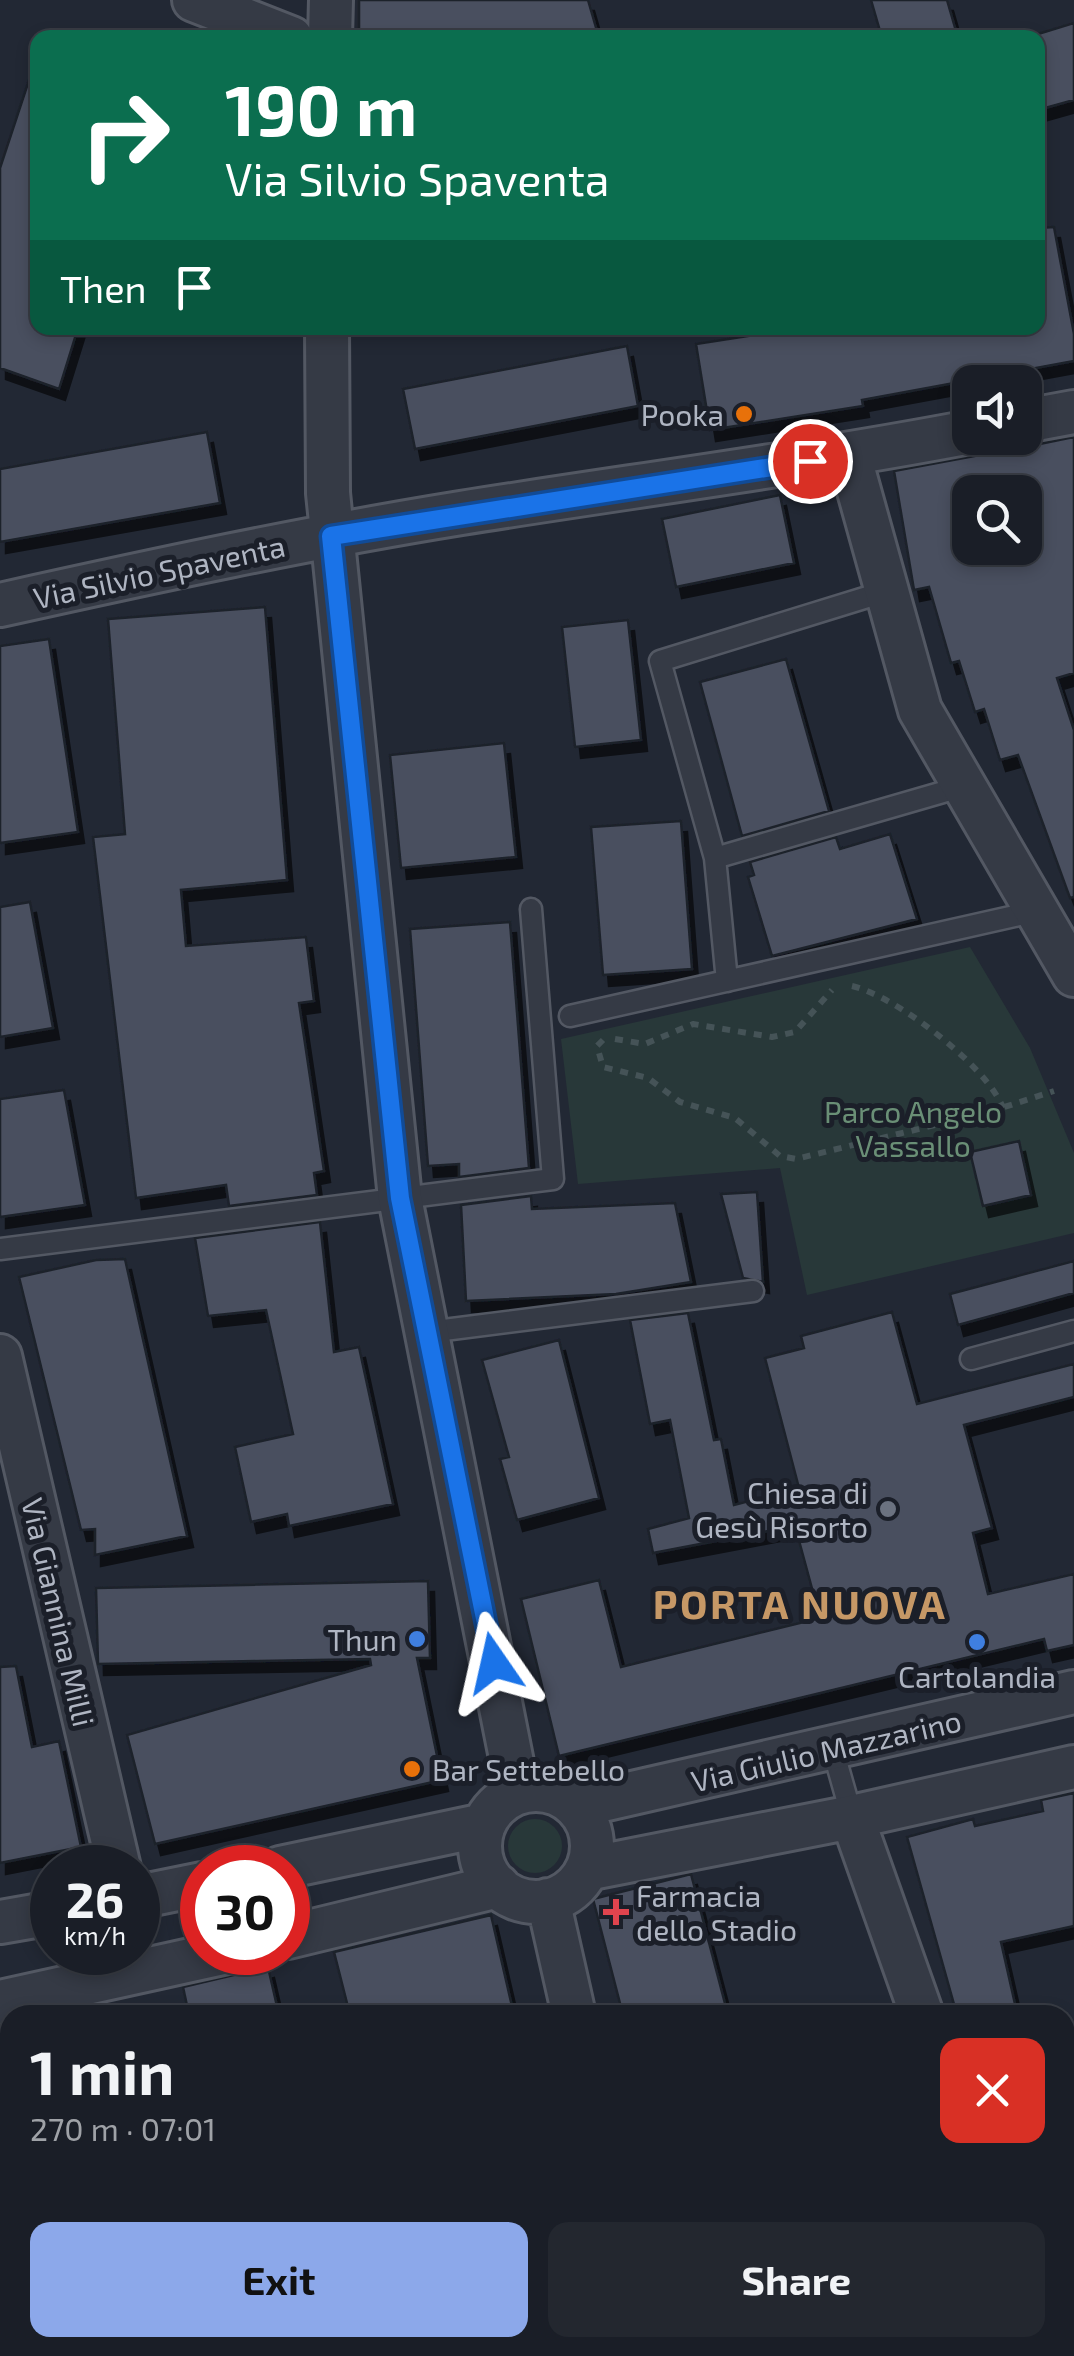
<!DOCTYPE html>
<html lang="en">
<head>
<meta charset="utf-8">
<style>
	:root { --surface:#1a1e27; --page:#23272f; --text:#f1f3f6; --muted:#9fa2a7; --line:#383c44; --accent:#8ca8ea }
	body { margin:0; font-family:"Exo 2",sans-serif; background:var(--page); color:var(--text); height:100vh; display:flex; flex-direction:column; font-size:38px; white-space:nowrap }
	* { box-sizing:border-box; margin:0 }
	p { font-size:32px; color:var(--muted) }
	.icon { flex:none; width:55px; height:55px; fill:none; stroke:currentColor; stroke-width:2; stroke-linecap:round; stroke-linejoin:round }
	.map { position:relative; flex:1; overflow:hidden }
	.panel { position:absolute; left:0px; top:2005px; width:1075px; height:352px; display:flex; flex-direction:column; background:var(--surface); border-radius:30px 30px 0 0; box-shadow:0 5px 15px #0003,0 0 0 2px var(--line) }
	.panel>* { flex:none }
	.guide { position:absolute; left:30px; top:30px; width:1015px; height:305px; border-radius:20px; box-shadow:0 5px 15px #0003,0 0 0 2px var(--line); background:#0b6e4f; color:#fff; overflow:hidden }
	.fabs { position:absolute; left:952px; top:365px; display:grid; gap:20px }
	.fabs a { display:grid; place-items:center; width:90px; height:90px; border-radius:20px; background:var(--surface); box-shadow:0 5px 15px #0003,0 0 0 2px var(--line); font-size:50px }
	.speed { position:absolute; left:30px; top:1845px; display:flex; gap:20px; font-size:50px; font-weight:700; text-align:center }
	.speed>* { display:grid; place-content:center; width:130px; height:130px; border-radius:50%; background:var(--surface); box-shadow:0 5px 15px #0003,0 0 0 2px var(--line); line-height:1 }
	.speed small { font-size:25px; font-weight:400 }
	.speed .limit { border:15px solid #d22; background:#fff; color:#111 }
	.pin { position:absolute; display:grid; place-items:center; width:85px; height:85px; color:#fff; margin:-42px; border:5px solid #fff; border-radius:50%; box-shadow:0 2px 10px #0007 }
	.me { position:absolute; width:110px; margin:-55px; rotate:349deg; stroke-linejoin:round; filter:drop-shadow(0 0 8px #0008) }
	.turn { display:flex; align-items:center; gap:35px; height:210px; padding:0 30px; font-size:45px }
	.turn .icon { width:130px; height:130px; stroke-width:2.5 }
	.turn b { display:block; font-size:70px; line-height:85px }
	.then { display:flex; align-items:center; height:95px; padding:0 30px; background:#0003; gap:20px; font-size:38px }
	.round { display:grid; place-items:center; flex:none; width:105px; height:105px; border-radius:20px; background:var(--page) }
	.summary { display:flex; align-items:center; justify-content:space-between; height:170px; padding:0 30px }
	h1 { font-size:60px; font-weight:700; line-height:75px }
	.button { display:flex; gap:20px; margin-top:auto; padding:20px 30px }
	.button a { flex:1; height:115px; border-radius:20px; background:var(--accent); color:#111; font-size:40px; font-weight:700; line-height:115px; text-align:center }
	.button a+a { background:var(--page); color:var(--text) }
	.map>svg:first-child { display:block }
	.green { fill:#283839 }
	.building { fill:#494f5e; stroke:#1d212b; stroke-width:2.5; fill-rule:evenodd; filter:url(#shadow) }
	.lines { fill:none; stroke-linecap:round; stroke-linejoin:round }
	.lane-casing { stroke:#535863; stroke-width:25 }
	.street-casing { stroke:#535863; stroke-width:48 }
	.path { stroke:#455357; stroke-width:6; stroke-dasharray:8 8; stroke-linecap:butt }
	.lane { stroke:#353a45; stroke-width:20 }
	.street { stroke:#353a45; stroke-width:42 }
	.route-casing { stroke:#114b97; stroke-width:25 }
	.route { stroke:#1a73e8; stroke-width:18 }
	.food-dot { fill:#e8710a; stroke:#1b1f29; stroke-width:4 }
	.worship-dot { fill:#6b7280; stroke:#1b1f29; stroke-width:4 }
	.shop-dot { fill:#3f7fe0; stroke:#1b1f29; stroke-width:4 }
	.health-dot { fill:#e0444e; stroke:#1b1f29; stroke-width:4 }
	.labels { text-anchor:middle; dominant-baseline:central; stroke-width:10; stroke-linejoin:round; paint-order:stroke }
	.poi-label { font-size:30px; fill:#afb5c2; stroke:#1b1f29; text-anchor:end }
	.street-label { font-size:30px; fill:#afb5c2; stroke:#1b1f29 }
	.park-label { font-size:30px; fill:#6a8f76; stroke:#1b1f29 }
	.district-label { font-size:40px; font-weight:bold; letter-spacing:2.5px; fill:#c69866; stroke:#1b1f29 }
</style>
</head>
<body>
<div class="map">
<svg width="1074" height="2356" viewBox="0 0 1074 2356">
	<defs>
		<filter id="shadow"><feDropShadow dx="6" dy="11" stdDeviation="0" flood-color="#0009"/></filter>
	</defs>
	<rect width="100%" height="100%" fill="#222834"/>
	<!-- green -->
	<path class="green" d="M970,947L1030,1048L1074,1153V1233L807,1295L780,1168L578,1184L561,1039Z
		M508 1846a27 27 0 1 1 54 0a27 27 0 1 1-54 0Z"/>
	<!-- building -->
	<path class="building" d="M359,0H588L599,38H359Z
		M871,0H947L958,38H882Z
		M1074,23V100L1038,110V34Z
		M31,74L38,75V328H78L59,389L0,368V168Z
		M1054,227L1074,334V361L862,400L863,406L710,430L696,344L800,328H1038V228Z
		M627,346L638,406L415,449L403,389Z
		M207,432L220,503L0,542V469Z
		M1074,437V673L1057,678L1074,730V897L1070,898L1018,755L1000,760L984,709L975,712L959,661L951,663L929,587L914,590L894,471L996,452L995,445L1012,442L1030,446ZM970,492H1025V548H970Z
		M780,495L794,563L676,587L662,519Z
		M265,607L287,880L181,890L186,946L306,937L314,1001L299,1003L324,1171L314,1173L317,1195L229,1206L226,1185L136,1198L93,837L125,834L108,619Z
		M628,620L641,740L575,747L562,627Z
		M49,639L78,832L0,843V646Z
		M786,659L829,811L742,836L700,682Z
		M504,743L516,857L401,868L390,755Z
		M681,821L692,969L603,975L591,827Z
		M890,834L917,919L772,956L748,877L754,875L750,862L836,837L840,849Z
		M30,902L53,1028L0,1037V907Z
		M510,922L529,1168L459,1177V1164L428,1166L410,929Z
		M64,1090L85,1205L0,1217V1099Z
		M1019,1141L1031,1195L983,1206L970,1152Z
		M757,1192L763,1282L743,1278L721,1194Z
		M531,1196L532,1209L675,1203L691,1282L616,1294L466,1301L461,1205Z
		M320,1222L334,1352L359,1347L393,1504L289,1526L287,1514L251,1522L235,1447L293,1434L266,1310L208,1316L195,1238Z
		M125,1259L187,1536L95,1555V1529L81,1530L19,1277L96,1260Z
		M1074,1261V1293L958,1325L950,1294Z
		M892,1312L917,1404L1074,1364V1397L964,1425L992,1528L973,1533L988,1594L1074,1574V1645L1047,1651L1044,1639L559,1756L521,1599L599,1580L621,1667L820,1618L795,1526L653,1553L648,1529L689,1518L670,1420L650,1424L630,1320L688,1313L714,1440L721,1439L734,1505L799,1488L765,1358L804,1348L801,1336Z
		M559,1340L599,1498L517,1520L500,1459L509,1457L482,1360Z
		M428,1581L430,1658H417L442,1780L155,1844L127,1735L371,1665L370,1659L98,1664L96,1588Z
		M16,1666L32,1747L59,1741L81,1847L0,1863V1667Z
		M1074,1793V1926L1001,1942L1015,2004L978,2015H957L907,1837L973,1819L975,1826L1043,1811L1041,1800Z
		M691,1874L728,2015H623L593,1899Z
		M491,1915L514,2015H350L334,1952Z
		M268,1967L279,2015H189L183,1987Z"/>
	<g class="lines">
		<!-- lane casing -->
		<g class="lane-casing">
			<path id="lane" d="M715,858L660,661L887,591
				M727,981L715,858L964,786
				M570,1016L1037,911
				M0,1249L553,1179L531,909
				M428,1332L753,1291
				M971,1359L1074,1331
				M833,1750L852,1817"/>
		</g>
		<!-- street casing -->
		<g class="street-casing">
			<path id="street" d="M194,0L291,38
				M330,38L331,0
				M327,328L328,493L400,1198L518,1793
				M1025,421L1074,412
				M849,455L920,710L1074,975
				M0,605C153,571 306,538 461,513C631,486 801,464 970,432
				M0,1356L119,1868
				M480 1846a56 56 0 1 1 112 0a56 56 0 1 1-112 0Z
				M579,1810L602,1800L1074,1692
				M852,1817L922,2015
				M280,1868L484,1825
				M587,1869L852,1817L1074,1767
				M138,1897L202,1884
				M548,1900L574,2015
				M0,1922L52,1913
				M288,1937L498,1886
				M0,2002L227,1952
				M652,2348L654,2356
				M1041,2348L1043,2356"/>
		</g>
		<!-- path -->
		<path class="path" d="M852,986C896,996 987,1066 1003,1108
			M615,1039L645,1044L693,1024L772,1037L795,1032L832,990
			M603,1040L597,1046L603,1067L648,1078L680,1102L735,1118L780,1156L796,1159L992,1111L1054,1091"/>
		<!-- lane -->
		<use href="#lane" class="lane"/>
		<!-- street -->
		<use href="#street" class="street"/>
	</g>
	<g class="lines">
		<!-- route casing -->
		<g class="route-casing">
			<path id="route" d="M494,1663L400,1198L331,536L810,461"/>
		</g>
		<!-- route -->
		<use href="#route" class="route"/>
	</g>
	<!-- markers -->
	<g class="food-dot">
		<circle cx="744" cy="414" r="10"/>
		<circle cx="412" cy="1769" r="10"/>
	</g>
	<circle class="worship-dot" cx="888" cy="1509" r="10"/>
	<g class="shop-dot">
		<circle cx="417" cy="1639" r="10"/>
		<circle cx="977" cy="1642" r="10"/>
	</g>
	<path class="health-dot" d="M611 1897h10v10h10v10h-10v10h-10v-10h-10v-10h10z"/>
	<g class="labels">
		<!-- poi labels -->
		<g class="poi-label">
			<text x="724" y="414">Pooka</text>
			<text x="868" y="1492">Chiesa di<tspan x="868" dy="34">Gesù Risorto</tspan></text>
			<text x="397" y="1639">Thun</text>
			<text x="977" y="1676" text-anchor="middle">Cartolandia</text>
			<text x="432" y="1769" text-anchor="start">Bar Settebello</text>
			<text x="636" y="1895" text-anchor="start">Farmacia<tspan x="636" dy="34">dello Stadio</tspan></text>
		</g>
		<!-- street labels -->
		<g class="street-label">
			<text transform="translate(159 571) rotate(-12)">Via Silvio Spaventa</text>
			<text transform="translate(59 1612) rotate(77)">Via Giannina Milli</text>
			<text transform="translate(826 1750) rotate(-13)">Via Giulio Mazzarino</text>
		</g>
		<!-- park labels -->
		<g class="park-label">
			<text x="913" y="1111">Parco Angelo<tspan x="913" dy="34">Vassallo</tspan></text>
		</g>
		<!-- district labels -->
		<g class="district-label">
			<text x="800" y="1603">PORTA NUOVA</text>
		</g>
	</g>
</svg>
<div class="fabs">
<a><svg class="icon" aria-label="sound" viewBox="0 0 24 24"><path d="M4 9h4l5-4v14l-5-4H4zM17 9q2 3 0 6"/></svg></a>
<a><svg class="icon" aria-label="search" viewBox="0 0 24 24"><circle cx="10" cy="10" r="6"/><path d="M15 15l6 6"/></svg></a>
</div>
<div class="speed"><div>26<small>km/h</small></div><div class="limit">30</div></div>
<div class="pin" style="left:810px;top:461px;background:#d93025"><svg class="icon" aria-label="arrive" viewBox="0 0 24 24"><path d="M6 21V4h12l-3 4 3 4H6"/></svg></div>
<svg class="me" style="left:494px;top:1663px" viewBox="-20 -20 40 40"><path d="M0-17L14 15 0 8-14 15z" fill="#1a73e8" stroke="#fff" stroke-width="4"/></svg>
<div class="guide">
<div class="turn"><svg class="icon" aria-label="right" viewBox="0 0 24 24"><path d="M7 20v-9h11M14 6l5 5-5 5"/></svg><div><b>190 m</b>Via Silvio Spaventa</div></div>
<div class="then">Then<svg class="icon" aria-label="arrive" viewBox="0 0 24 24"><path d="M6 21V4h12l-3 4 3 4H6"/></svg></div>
</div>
<section class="panel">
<div class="summary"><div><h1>1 min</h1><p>270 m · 07:01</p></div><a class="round" style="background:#d93025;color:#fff"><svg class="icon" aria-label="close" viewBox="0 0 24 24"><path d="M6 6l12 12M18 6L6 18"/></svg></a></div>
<div class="button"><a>Exit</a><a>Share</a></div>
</section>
</div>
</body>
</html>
